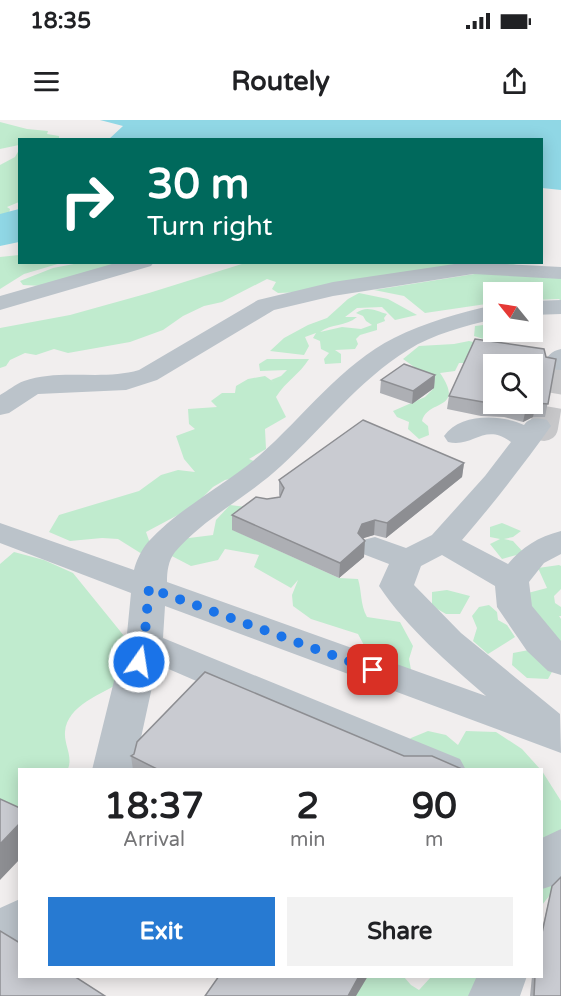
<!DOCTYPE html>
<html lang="en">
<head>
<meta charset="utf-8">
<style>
	:root { --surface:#fff; --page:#f2f2f2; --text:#202124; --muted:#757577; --accent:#277ad2 }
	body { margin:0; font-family:"Varela Round",sans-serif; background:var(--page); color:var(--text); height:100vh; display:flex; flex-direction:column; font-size:22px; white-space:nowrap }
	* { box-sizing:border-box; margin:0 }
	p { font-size:20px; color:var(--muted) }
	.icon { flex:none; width:33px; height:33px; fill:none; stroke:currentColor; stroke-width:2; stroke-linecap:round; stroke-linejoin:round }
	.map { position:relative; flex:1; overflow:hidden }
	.side { position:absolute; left:18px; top:648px; width:525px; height:210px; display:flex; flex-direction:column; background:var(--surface); border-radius:0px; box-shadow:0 3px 15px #0003 }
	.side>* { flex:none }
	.banner { position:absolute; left:18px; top:18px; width:525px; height:126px; border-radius:0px; box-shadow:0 3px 15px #0003; background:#00695c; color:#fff; overflow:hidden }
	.needle { width:39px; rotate:300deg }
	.buttons { position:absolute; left:483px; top:162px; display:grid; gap:12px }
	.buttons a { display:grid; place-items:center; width:60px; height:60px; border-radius:0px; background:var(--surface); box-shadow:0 3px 15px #0003; font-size:30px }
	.pin { position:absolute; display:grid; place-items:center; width:51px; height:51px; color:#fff; margin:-26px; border-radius:12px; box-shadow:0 3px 9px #0006 }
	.me { position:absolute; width:66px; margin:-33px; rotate:13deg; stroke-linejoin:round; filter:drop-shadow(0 0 4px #0008) }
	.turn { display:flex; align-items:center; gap:21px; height:126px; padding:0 30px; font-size:27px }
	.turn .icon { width:78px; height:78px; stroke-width:2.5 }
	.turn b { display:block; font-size:42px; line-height:51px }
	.eta { display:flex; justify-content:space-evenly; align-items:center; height:102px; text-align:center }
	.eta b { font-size:36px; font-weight:700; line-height:42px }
	.cta { display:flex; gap:12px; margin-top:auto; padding:12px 30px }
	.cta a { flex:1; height:69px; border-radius:0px; background:var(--accent); color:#fff; font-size:24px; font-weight:700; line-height:69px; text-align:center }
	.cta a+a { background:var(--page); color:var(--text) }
	.status { display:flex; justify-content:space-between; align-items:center; height:42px; padding:0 30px; background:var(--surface); direction:ltr }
	.status svg { height:16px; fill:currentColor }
	header { display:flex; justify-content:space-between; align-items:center; height:78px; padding:0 30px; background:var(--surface); font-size:27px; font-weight:700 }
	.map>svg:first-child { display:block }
	.green { fill:#c0ebce }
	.water { fill:#90d7e5 }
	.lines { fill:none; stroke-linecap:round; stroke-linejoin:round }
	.minor-tunnel { stroke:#c7c7c9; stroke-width:28; stroke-dasharray:28 14; stroke-linecap:butt }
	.minor { fill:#bbc3ca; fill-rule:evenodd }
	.wall { fill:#adafb4; fill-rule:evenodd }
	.shaded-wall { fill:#8d8e92 }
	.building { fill:#c9cbd1; stroke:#8d8e92; stroke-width:1.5 }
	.route { stroke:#1a73e8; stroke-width:10; stroke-dasharray:0 18 }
</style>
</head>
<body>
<div class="status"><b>18:35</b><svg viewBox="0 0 49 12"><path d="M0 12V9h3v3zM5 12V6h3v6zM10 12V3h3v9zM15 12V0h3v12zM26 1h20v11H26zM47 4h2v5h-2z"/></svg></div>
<header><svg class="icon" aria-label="menu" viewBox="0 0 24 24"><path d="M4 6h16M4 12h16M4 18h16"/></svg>Routely<svg class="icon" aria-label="share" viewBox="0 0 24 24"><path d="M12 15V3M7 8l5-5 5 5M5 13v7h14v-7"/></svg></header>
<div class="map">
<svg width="561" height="876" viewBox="0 0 561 876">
	<rect width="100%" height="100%" fill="#f1eeee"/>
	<!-- green -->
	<path class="green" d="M0,2L27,9L48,11L47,14L59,16V19L20,20L19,25L0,29Z
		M19,30V82L7,87L10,89L9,93L0,98V45L15,37Z
		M19,135L20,142L61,143L24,154L0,169V137Z
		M506,142L520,146L303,172L278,173L272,169L276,162L267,159L222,182L204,186L183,196L163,210L130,222L68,233L54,229L36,235L25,233L10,240L6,246L0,248V208L70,195L149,173L245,143Z
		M79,143H130L42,166L23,165L20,161L53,148Z
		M487,152L561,157V181L559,179L533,180L532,172H494L493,183L425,193L404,176L374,170Z
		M359,173L388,179L417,195L395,200L382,187L357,188L345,197H357C345,207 332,203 320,212L342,207L361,209L372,205L366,201L363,196L356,193C367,185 376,191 387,194L384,198L385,201L377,204V210L360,215L356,219L358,224L355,229L335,230L341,234V243L325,244L324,239L329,233L321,229L320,221L313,218L316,213L305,217L309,226L304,235L270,231L284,218L308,205L327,198L348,179Z
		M492,204L494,212H516L496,223L474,216L475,206Z
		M469,221L492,226L469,243H459L455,251L440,253C466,291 427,279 422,301L428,306L429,315L419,319L408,309L409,302L397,297L393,291L425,277L433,269L417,249L403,239L419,226L454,224Z
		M267,239H309C299,255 286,261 276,277L286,297L265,309L266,329L249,339L256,342L244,356L225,360L213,367L193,387L146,412L151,426L142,434L118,419L102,418L70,421L49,412L59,395L139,371L161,355L178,350L195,352L184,339L176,316L195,309L189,304L188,289L217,287L211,281L222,273H235L236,266L248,259L265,256L275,263L271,260L281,256L287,250L260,251L259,244Z
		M230,385L246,387L233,410L339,458L358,459C362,472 360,484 367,497L400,502L413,526L409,539L412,555L373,551L366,529L358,514L311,499L293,486L292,475L298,460L291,468L254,447L259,435L225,429L218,440L191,446L166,433L181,419L213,415L216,400Z
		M502,403L521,411L513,417L504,419L513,421L524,433L502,439L490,424L500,419L490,417V407Z
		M14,432L44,440L73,453L133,527L123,561C102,574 67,585 65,612C64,625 73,636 68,649L20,650L19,688L0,687V444Z
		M559,445L561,446V469L554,476L555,483L561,487V496H559L561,499V535L524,474L547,468L538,448Z
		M447,470L470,476L460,494H446L432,486V472Z
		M489,485L497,492L498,500L507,505L515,517L488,534L473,521L477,508L472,496L479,487Z
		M529,530L553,550L548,559L527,558L512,545L513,533Z
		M428,611L446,615L458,625L466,611L496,612L522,629L540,649H464L405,624L411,618Z
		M542,651L561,681V761L542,785Z
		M351,857H404L411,865L419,870L431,857H518L505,876H336Z"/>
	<!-- water -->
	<path class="water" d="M100,0H561V70L542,68V20H108L123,6Z
		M19,89V122L0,126V94Z"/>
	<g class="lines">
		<!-- minor-tunnel -->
		<path class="minor-tunnel" d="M537,306L544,307L555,244"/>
		<!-- minor -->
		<path class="minor" d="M119,142H154L151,146L0,190V176Z
			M468,142L561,147V159L473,154L333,176L274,190L157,260L126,270L38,274L9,293L0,295V275C8,271 15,264 24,261C60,248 102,261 139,250L258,180L333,162Z
			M561,180V194L532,195V181Z
			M494,185V199C465,206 433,214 408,230C359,260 323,308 281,346C248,377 205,397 175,432C168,441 167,452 167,462L486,576C448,543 407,508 379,466L389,444L363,434L359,427L363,420L375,417L406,428L432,415L485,356L511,322C484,302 474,328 448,322L444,316C460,293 501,294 524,305C530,297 537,298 547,300L551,306C524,344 494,383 462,420L508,444C522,427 538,417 561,411V434L544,443L529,462L532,486L561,521V555L548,551L527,531L497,487L495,466L442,435L421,446L414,465L461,513L560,594L561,633L165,486L163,518L460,639L466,650H403L157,544L134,650H92L114,561L126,524L131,473L0,423V403L134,450C136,441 142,429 148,422C180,387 224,366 260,335C302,298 343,243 394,218C426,202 459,193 494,185Z
			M561,229V250L546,249L543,244C548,236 551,231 561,229Z
			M561,709V758L558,764L542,769V718Z
			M20,779V834L0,843V788Z
			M477,856H527L520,876H468Z"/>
	</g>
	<!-- wall -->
	<path class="wall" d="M475,219L544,229L546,237L556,239L545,297H533L523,302L504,297L481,296L447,289L449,276ZM494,244H532V284H494Z
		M435,255L434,268L412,284L380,273L381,260Z
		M464,343L462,357L386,418L374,415L362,418L364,437L339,458L232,410V395L267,379L280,377L279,375V360Z
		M131,636H404L464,650H133Z
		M552,766L561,876H530L532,856H542V810Z"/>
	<!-- shaded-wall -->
	<path class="shaded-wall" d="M435,255L434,268L412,284L413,271Z
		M536,283L533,297L523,302L526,288Z
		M464,343L462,357L386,418L387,403Z
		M375,400L374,415L361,419L365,421L364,437L339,458L340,443L358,413L362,404Z
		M20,703V739L0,760V724Z
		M359,856H368L356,876H348Z"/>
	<!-- building -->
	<path class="building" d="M475,219L544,229L546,237L556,239L548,284L536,283L526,288L509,284H532V244H494V282H483L449,276Z
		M404,244L435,255L413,271L381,260Z
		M363,300L464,343L387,403L375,400L362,404L358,413L365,421L340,443L232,395L256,377L267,379L280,377L284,368L279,360Z
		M205,552L404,636H432L464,650H159L131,636L134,634L137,622Z
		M0,679L20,688V703L0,724Z
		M561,757V876H534L535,856H542V813L552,766Z
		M0,811L20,823V856H74L105,876H0Z
		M219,856H359L348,876H205Z"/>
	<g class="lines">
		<!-- route -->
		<path class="route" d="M139,542L144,524L149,468L373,550"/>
	</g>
</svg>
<div class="buttons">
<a><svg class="needle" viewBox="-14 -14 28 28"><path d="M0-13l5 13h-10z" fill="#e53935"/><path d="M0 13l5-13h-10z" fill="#757577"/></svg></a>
<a><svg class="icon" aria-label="search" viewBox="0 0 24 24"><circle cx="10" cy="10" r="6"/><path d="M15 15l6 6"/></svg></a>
</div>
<div class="pin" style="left:373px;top:550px;background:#d93025"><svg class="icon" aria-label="arrive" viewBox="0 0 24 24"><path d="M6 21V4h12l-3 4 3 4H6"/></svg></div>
<svg class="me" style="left:139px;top:542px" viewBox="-20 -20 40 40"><circle r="17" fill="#1a73e8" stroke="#fff" stroke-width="3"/><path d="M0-11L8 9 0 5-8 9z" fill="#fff"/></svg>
<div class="banner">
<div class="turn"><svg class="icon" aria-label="right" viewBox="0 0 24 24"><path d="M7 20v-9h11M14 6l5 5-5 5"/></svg><div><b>30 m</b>Turn right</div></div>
</div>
<section class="side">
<div class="eta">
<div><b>18:37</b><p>Arrival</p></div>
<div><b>2</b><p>min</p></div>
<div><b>90</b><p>m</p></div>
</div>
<div class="cta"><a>Exit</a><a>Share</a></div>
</section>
</div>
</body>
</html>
